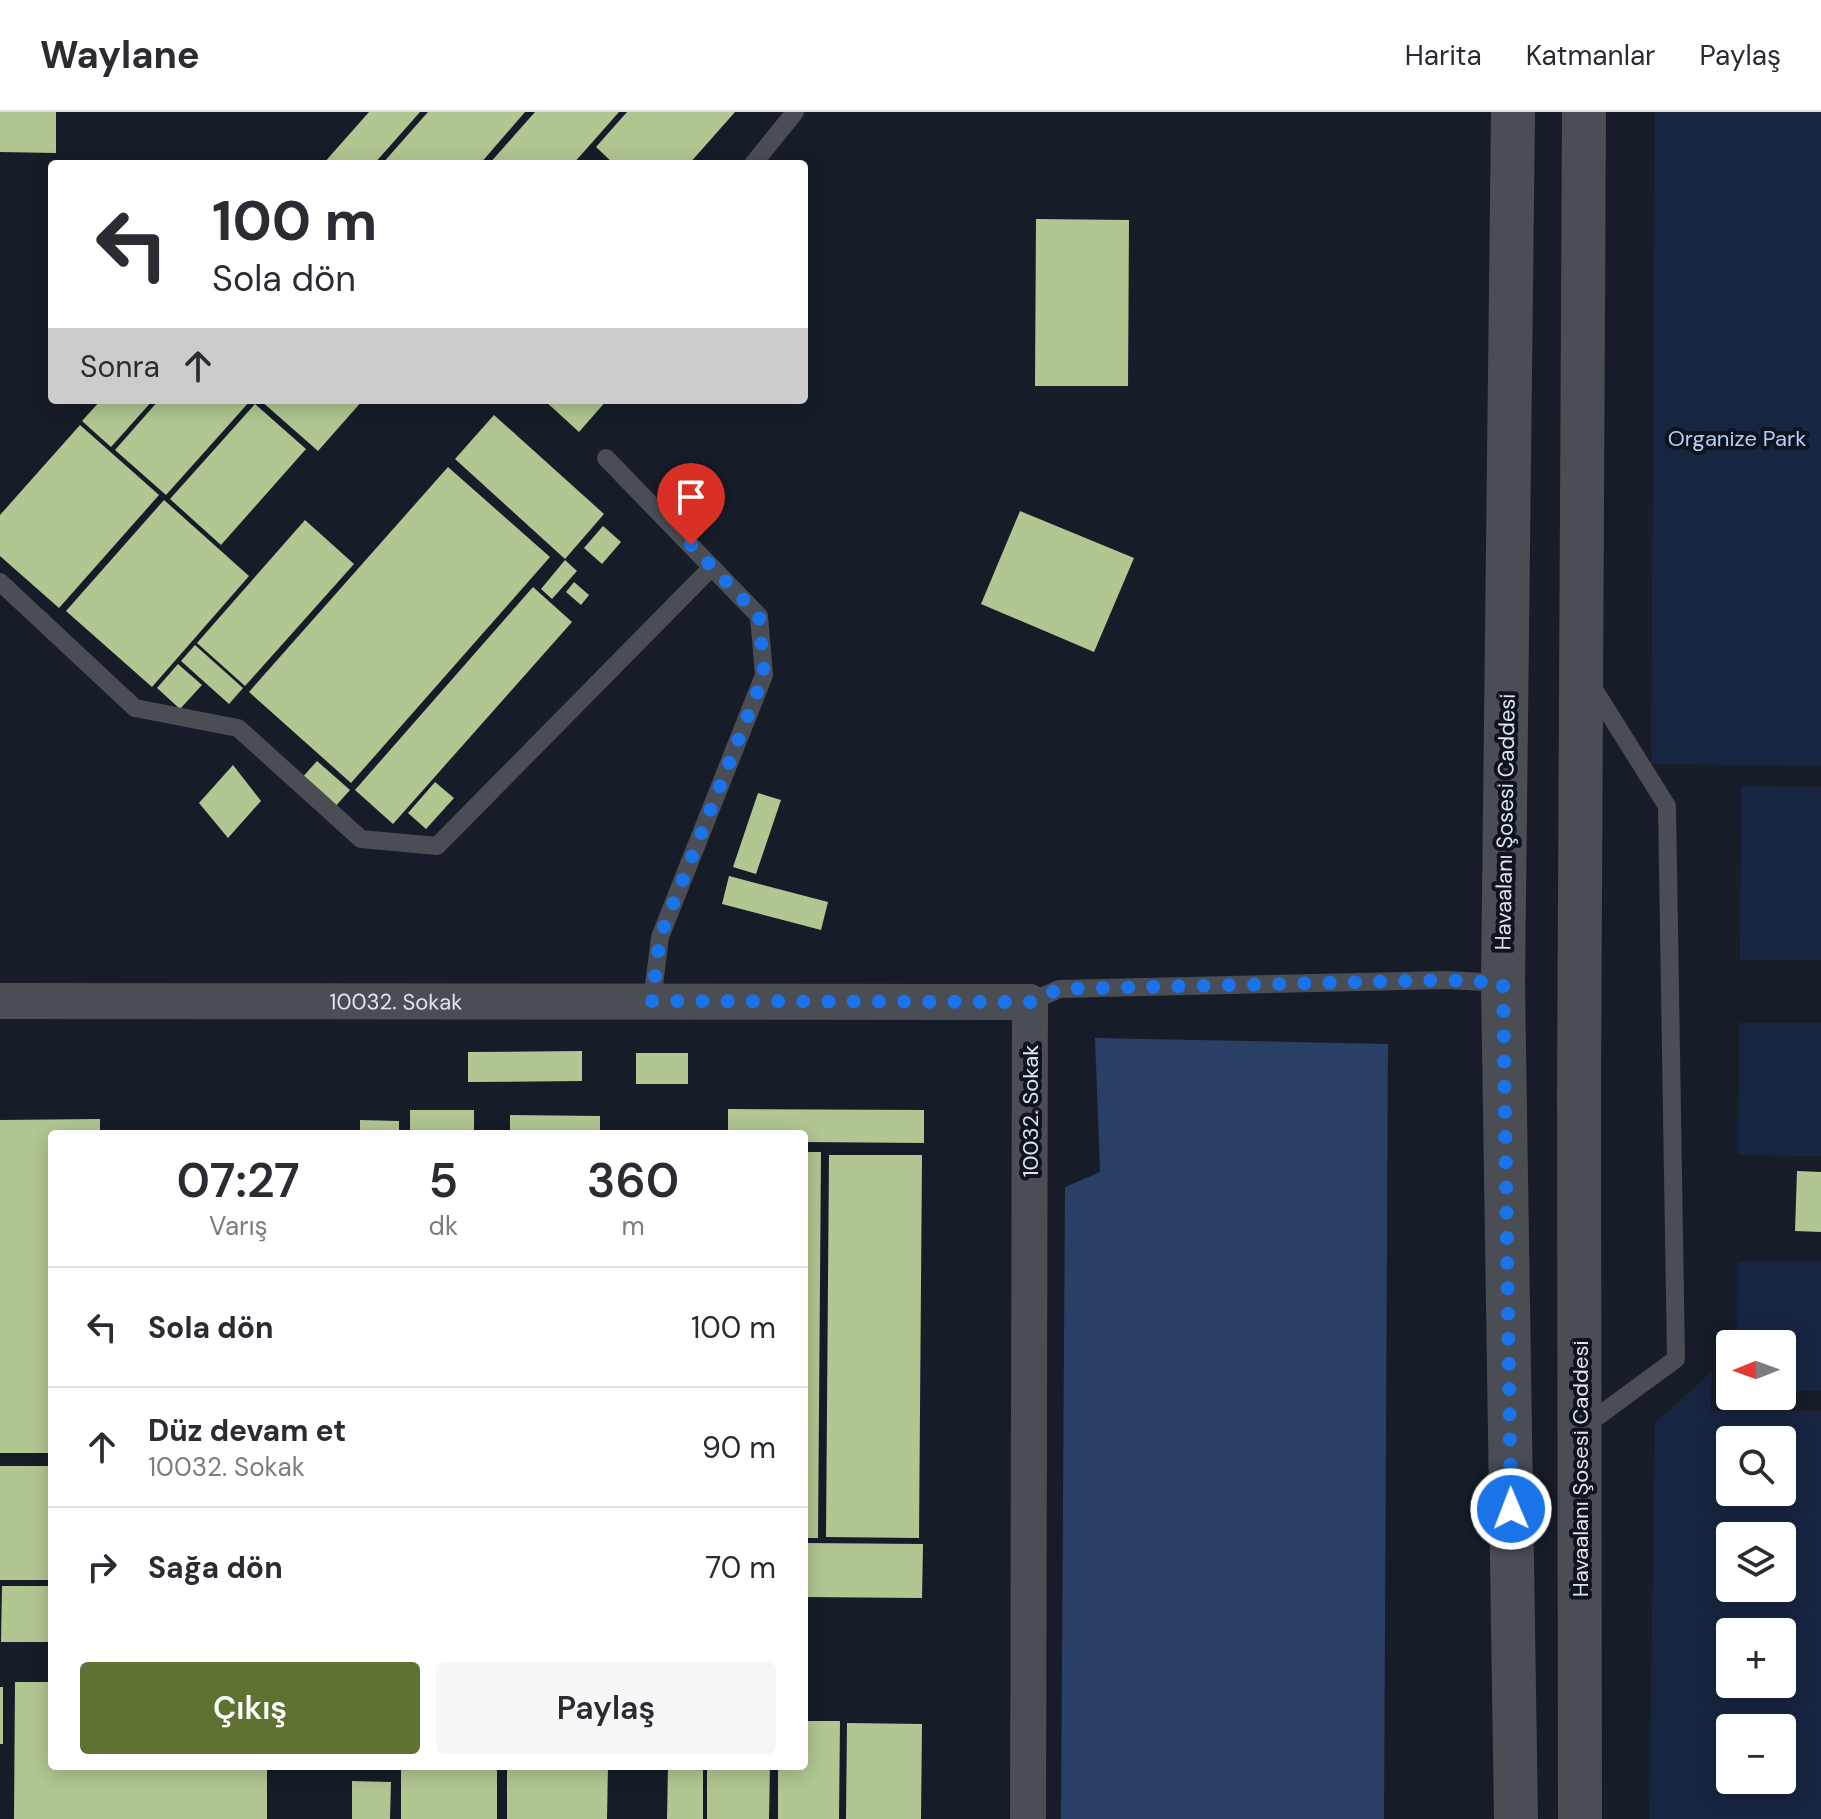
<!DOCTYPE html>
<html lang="tr">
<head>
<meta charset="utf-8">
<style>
	:root { --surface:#fff; --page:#f7f7f7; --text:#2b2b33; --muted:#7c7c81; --line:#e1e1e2; --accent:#5e7332 }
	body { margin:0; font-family:"DM Sans",sans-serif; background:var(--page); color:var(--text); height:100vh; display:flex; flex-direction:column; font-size:30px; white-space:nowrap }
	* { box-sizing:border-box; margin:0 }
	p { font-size:26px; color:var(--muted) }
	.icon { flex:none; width:44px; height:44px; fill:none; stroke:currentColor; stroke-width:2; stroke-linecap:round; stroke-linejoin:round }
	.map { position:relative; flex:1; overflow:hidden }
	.details { position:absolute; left:48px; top:1018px; width:760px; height:640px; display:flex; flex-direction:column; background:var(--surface); border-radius:8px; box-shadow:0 4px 20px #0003 }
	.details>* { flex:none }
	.hud { position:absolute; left:48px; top:48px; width:760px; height:244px; border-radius:8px; box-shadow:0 4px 20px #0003; background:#fff; color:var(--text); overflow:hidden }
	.needle { width:52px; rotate:269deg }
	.buttons { position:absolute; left:1716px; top:1218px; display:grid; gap:16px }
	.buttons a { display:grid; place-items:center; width:80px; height:80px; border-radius:8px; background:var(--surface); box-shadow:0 4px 20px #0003; font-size:40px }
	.pin { position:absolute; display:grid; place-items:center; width:68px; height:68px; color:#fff; margin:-82px -34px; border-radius:50% 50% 50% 0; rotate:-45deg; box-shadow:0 0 8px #0007 }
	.pin .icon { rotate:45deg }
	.me { position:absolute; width:88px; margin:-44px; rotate:359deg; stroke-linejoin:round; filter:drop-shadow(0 0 6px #0008) }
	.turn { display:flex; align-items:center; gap:28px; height:168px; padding:0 32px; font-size:36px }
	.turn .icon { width:104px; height:104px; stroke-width:2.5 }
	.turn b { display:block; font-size:56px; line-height:68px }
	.then { display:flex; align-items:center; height:76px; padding:0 32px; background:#0003; gap:16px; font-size:30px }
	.eta { display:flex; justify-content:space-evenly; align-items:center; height:136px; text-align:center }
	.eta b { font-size:48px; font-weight:600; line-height:56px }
	.cta { display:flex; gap:16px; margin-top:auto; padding:16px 32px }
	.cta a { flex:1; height:92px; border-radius:8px; background:var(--accent); color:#fff; font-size:32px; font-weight:600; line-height:92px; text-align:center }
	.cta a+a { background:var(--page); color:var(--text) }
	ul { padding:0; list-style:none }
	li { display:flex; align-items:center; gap:24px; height:120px; padding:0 32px; border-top:2px solid var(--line) }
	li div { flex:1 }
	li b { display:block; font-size:30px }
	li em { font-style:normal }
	header { display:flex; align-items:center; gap:48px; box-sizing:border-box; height:112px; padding:0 40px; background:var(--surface); border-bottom:2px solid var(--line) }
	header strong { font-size:38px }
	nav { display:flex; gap:44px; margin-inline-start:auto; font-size:28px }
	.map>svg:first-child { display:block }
	.green { fill:#172541; fill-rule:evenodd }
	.forest { fill:#2a3f66 }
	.building { fill:#b2c692 }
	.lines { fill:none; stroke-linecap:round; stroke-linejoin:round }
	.service { stroke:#4a4d53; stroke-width:18 }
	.minor { stroke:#4a4d53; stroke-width:36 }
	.tertiary { stroke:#4a4d53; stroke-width:44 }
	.route { stroke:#1a73e8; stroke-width:14; stroke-dasharray:0 25.2 }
	.labels { text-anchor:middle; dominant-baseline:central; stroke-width:8; stroke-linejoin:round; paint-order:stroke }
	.park-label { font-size:22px; fill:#b8cef7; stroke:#0d131f }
	.street-label { font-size:22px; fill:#e0e5ed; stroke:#0d131f }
</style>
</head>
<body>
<header>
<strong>Waylane</strong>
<nav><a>Harita</a><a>Katmanlar</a><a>Paylaş</a></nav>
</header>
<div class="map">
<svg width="1821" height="1707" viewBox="0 0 1821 1707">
	<rect width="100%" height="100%" fill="#161d28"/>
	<!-- green -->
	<path class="green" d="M1655,0H1821V654L1651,652Z
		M1741,674L1821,675V848H1740Z
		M1739,911H1821V1044L1738,1043Z
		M1738,1150H1821V1279H1782V1232H1737Z
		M1712,1259L1711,1299H1821V1707H1649L1655,1311ZM1782,1328V1380H1730V1328ZM1782,1424V1476H1730V1424ZM1782,1520V1572H1730V1520ZM1782,1616V1668H1730V1616Z"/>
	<!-- forest -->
	<path class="forest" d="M1095,926L1388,932L1384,1707H1061L1065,1075L1100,1060Z"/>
	<!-- building -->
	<path class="building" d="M0,0H56V41L0,40Z
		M369,0H420L374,52H323Z
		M428,0H525L480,52H382Z
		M535,0H619L573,52H489Z
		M627,0H735L689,52H614L596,35Z
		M1036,107L1129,108L1128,274H1035Z
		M101,288H153L111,335L82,309Z
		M159,288L250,289L166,383L115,338Z
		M260,288H363L318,339Z
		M544,288H607L579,320Z
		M255,292L306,337L221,433L170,387Z
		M494,303L604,402L565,447L455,347Z
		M80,313L159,383L59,496L0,444V403Z
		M448,355L550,445L351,671L249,580Z
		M164,388L249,464L152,575L66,499Z
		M1020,399L1134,446L1094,540L981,492Z
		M305,408L354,452L245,574L197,531Z
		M603,414L621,430L602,452L584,436Z
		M565,448L577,459L552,487L541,477Z
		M574,470L589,483L581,493L566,480Z
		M533,475L572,510L393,712L355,678Z
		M195,533L243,576L229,592L181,549Z
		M178,552L202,573L180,597L157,576Z
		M317,649L350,678L333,697L300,668Z
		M233,653L261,689L228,726L199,691Z
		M435,670L454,686L426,717L408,701Z
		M758,681L781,688L756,762L733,755Z
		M729,764L828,790L821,818L722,792Z
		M582,939V969L468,970V940Z
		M636,941H688V972H636Z
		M728,997L924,998V1031L804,1030V1022H728Z
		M410,998H474V1022H410Z
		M510,1003L600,1004V1022H510Z
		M100,1007V1022H52V1341H0V1008Z
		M360,1008L399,1009V1022H360Z
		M804,1040H821L818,1426H804Z
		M829,1043H922L919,1426L826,1425Z
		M1797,1059L1821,1060V1120L1795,1119Z
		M0,1354H52V1468H0Z
		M804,1431L923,1432L922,1486L804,1485Z
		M2,1474H52V1530H1Z
		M15,1570H52V1654H267V1707H14Z
		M0,1575H3V1632H0Z
		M804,1609H840L839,1707H778V1654H804Z
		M847,1611L922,1612L921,1707H846Z
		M401,1654H497V1707H401Z
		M507,1654H608L607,1707H507Z
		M668,1654H703V1707H667Z
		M707,1654H770L769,1707H707Z
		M352,1669L391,1670L390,1707H352Z"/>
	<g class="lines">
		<!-- service -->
		<path class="service" d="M753,52L795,0
			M606,346L759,504L764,563L660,825L652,889
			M0,470L135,596L238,616L361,727L437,734L712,455
			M1030,890L1059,877L1447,868L1503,871
			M1582,1316L1676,1247L1667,694L1590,571"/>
		<!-- minor -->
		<path class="minor" id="s1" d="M0,889L1030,890L1028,1707"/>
		<!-- tertiary -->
		<path class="tertiary" d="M1513,0L1503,871L1516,1707
			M1580,1707L1579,982L1584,0"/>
	</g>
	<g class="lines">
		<!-- route -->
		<path class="route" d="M691,433L759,504L764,563L660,825L652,889L1030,890L1059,877L1447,868L1503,871L1511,1397"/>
	</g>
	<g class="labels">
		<!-- park labels -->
		<g class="park-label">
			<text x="1737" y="326">Organize Park</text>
		</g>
		<!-- street labels -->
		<g class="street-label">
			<text transform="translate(1505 710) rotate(-89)">Havaalanı Şosesi Caddesi</text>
			<text stroke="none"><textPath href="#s1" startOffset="396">10032. Sokak</textPath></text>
			<text transform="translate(1030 999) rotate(-90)">10032. Sokak</text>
			<text transform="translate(1580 1357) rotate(-90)">Havaalanı Şosesi Caddesi</text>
		</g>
	</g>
</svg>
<div class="buttons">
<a><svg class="needle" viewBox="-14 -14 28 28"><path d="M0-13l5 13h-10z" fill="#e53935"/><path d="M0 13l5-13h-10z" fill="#7c7c81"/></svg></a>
<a><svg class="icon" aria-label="search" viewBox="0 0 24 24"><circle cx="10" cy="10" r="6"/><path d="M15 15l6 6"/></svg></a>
<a><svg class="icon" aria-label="layers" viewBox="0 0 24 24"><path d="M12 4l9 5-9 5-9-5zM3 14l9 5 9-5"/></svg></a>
<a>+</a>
<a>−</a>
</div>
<div class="pin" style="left:691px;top:433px;background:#d93025"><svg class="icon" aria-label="arrive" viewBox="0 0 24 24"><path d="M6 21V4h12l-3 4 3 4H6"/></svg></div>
<svg class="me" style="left:1511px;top:1397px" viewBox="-20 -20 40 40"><circle r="17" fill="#1a73e8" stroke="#fff" stroke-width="3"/><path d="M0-11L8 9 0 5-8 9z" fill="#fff"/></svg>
<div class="hud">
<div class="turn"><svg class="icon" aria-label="left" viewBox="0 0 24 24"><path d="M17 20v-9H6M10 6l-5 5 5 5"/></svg><div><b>100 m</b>Sola dön</div></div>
<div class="then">Sonra<svg class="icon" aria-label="ahead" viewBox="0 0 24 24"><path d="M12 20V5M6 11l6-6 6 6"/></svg></div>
</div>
<section class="details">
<div class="eta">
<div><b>07:27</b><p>Varış</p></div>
<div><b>5</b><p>dk</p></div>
<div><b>360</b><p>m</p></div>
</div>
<ul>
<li><svg class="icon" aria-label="left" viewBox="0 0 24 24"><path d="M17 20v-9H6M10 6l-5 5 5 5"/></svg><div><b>Sola dön</b></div><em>100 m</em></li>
<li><svg class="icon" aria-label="ahead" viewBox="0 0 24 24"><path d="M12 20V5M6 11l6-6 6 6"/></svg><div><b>Düz devam et</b><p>10032. Sokak</p></div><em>90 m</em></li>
<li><svg class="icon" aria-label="right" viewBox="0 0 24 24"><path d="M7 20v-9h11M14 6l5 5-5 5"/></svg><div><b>Sağa dön</b></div><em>70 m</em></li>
</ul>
<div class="cta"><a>Çıkış</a><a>Paylaş</a></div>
</section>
</div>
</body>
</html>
